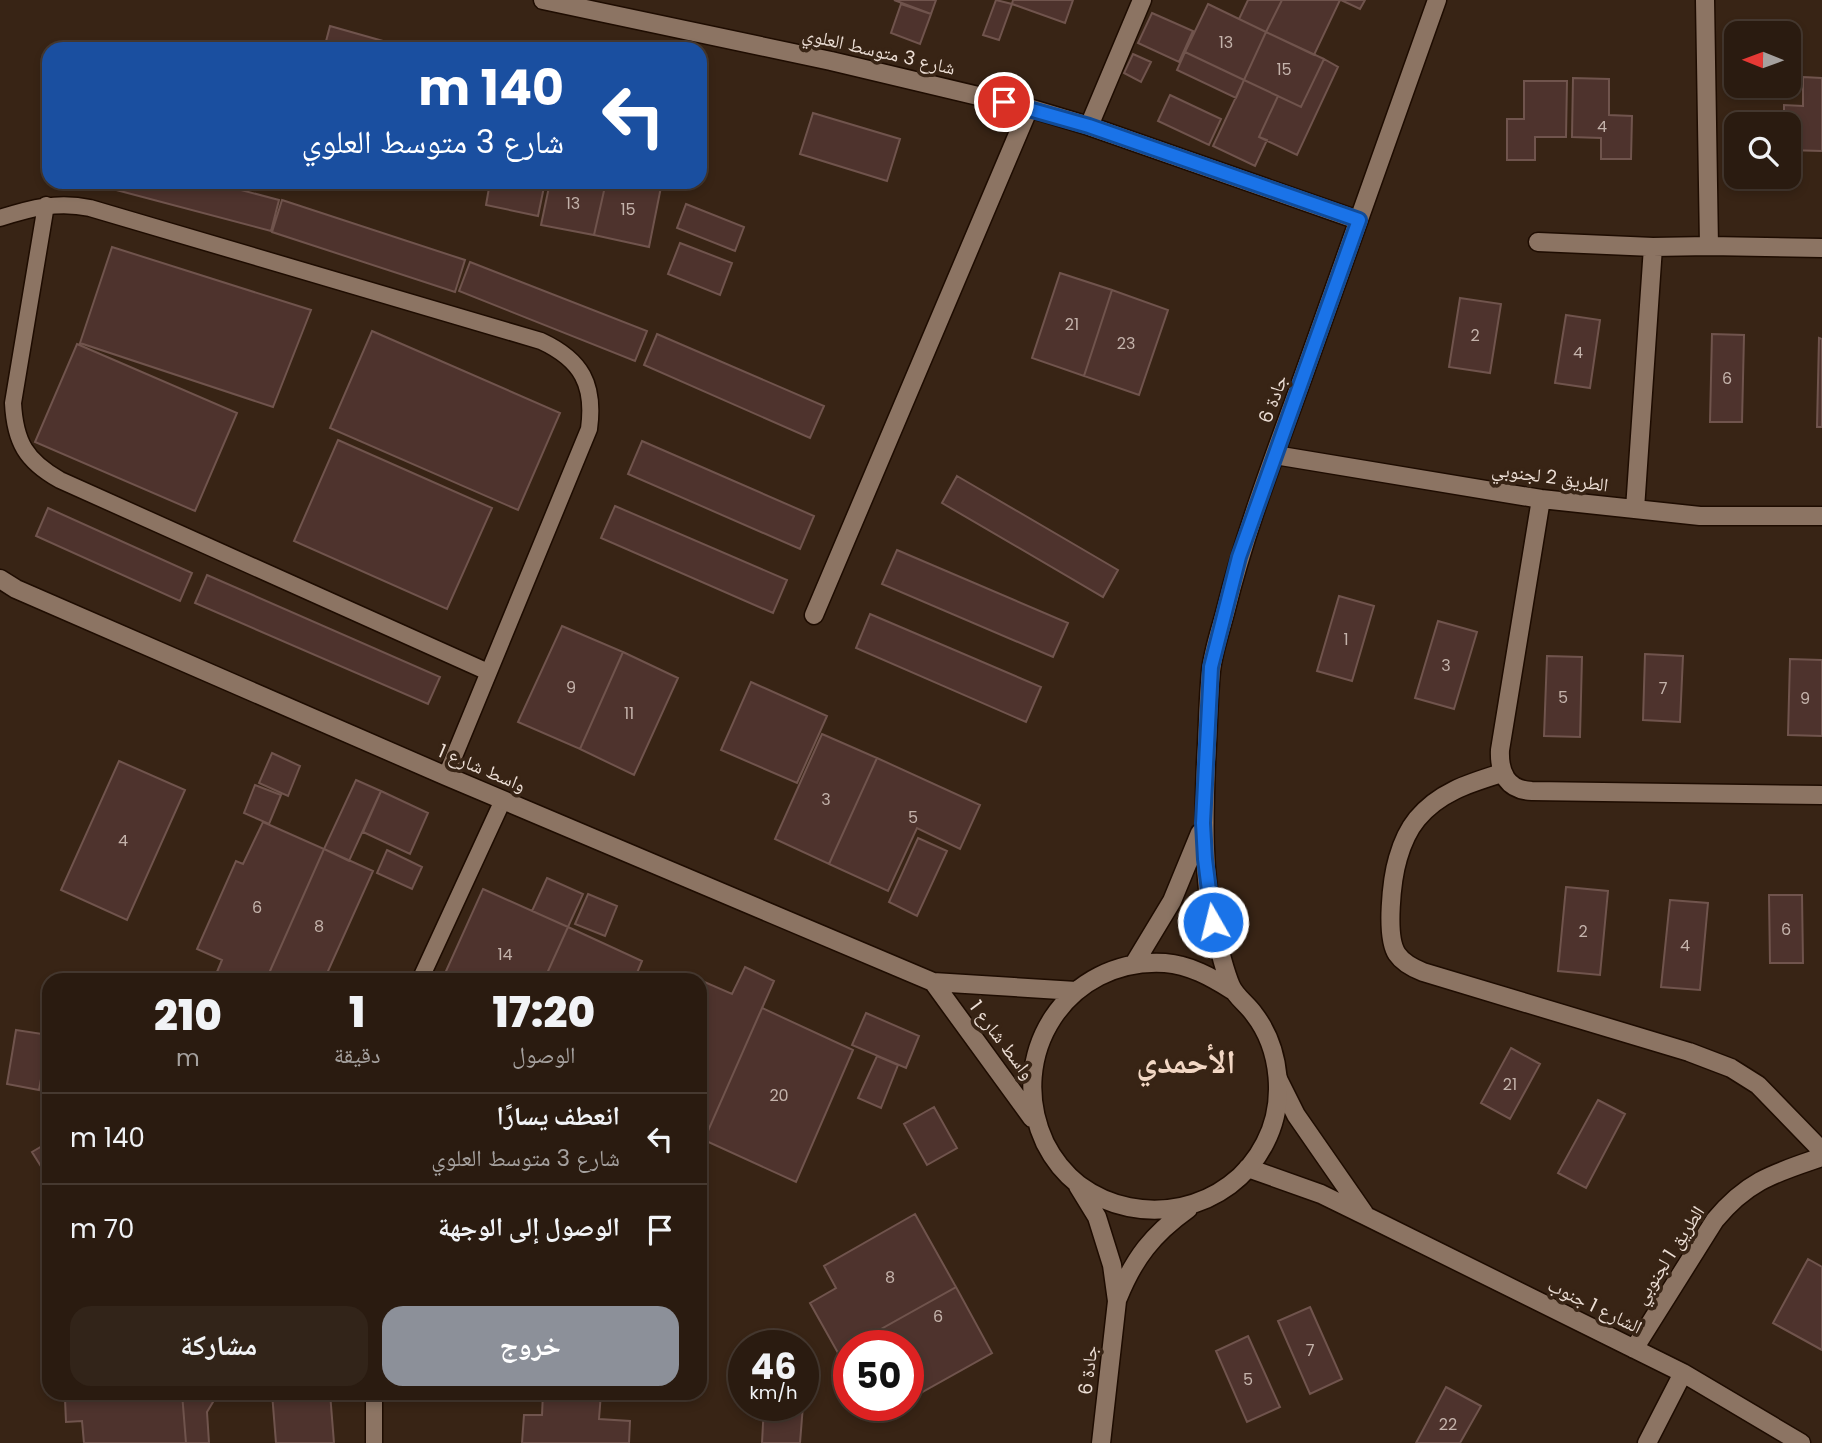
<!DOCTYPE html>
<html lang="ar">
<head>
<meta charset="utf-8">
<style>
	:root { --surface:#2a1b10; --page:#322419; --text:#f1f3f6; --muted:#a5a19f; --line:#463930; --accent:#8c9099 }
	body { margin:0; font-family:Poppins,"Noto Naskh Arabic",sans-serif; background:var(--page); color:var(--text); direction:rtl; height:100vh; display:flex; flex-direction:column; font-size:26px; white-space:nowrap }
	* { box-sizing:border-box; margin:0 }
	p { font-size:23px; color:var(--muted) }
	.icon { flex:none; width:38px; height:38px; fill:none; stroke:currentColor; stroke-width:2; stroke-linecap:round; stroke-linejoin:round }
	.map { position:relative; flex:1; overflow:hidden; direction:ltr }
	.panel { position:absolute; left:42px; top:973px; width:665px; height:427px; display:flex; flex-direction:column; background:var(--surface); border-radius:21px; box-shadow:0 4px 10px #0003,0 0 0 2px var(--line); direction:rtl }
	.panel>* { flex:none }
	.guide { position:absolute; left:42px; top:42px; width:665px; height:147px; border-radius:21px; box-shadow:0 4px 10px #0003,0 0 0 2px var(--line); direction:rtl; background:#1a4fa0; color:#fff; overflow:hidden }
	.needle { width:46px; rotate:271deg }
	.buttons { position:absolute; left:1724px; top:21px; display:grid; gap:14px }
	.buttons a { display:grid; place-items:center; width:77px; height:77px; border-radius:14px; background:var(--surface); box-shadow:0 4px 10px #0003,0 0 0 2px var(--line); font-size:35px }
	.speed { position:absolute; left:728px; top:1330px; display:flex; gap:14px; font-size:35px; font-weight:700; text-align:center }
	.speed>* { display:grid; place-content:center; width:91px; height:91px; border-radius:50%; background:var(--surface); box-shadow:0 4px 10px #0003,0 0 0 2px var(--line); line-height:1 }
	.speed small { font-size:18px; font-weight:400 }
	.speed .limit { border:10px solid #d22; background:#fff; color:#111 }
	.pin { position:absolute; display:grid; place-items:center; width:60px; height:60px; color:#fff; margin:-30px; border:4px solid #fff; border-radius:50%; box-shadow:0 2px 7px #0007 }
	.me { position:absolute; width:77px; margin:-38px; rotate:352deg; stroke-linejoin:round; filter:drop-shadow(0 0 5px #0008) }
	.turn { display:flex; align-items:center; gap:24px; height:147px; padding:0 28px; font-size:32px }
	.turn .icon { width:91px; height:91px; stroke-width:2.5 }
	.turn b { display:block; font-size:49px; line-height:60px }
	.eta { display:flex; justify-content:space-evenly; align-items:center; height:119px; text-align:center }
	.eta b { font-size:42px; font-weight:800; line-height:49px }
	.action { display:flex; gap:14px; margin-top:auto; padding:14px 28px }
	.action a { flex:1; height:80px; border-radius:21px; background:var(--accent); color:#fff; font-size:28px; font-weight:800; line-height:80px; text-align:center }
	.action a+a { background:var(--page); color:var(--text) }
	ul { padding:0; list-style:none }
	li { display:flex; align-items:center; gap:21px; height:91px; padding:0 28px; border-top:2px solid var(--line) }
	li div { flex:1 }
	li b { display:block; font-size:26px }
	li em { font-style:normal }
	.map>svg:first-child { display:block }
	.building { fill:#4e332d; stroke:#70544d; stroke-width:2 }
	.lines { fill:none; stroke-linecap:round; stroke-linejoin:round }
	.lane-casing { stroke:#1e0c01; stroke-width:19 }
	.street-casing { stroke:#1e0c01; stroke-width:21 }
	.secondary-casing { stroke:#1e0c01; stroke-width:21 }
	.lane { stroke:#8c7463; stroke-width:16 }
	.street { stroke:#8c7463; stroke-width:18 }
	.secondary { stroke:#8c7463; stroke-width:18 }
	.route-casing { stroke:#114b97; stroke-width:18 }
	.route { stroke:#1a73e8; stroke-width:12 }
	.labels { text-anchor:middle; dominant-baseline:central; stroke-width:7; stroke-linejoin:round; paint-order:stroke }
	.number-label { font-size:16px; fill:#c4b3ab }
	.street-label { font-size:19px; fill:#ecded5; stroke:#382415 }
	.town-label { font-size:33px; font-weight:bold; fill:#f2d7c4; stroke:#382415 }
</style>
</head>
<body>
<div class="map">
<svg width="1822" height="1443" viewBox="0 0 1822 1443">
	<rect width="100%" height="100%" fill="#382415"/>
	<!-- building -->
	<path class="building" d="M894,0H936L931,14Z
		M996,0L1012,4L999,40L983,35Z
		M1013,0H1073L1065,23L1012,4Z
		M1248,0H1282L1266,32L1239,19Z
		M1282,0H1340L1314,55L1266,32Z
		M1341,0H1365L1360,9Z
		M901,4L931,14L920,44L891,33Z
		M1208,4L1266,32L1244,80L1185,52Z
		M1152,13L1193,31L1179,62L1138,43Z
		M330,26L390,43L388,49H324Z
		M1266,32L1324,59L1301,107L1244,80Z
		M1185,52L1244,80L1236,98L1177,70Z
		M1133,54L1151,62L1141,82L1124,73Z
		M1324,59L1338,67L1297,155L1259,137L1278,96L1301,107Z
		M1803,77L1822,78V151L1788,150V124H1784V105L1803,106Z
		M1573,78L1609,79V115L1632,116L1631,159H1601V138L1572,137Z
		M1244,80L1278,96L1259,137L1267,140L1255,166L1213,146Z
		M1524,81H1567L1566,137H1535V160H1507V119H1524Z
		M1170,95L1221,119L1209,145L1158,121Z
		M813,113L900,139L887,181L800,154Z
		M86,182H211L279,200L271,231Z
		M490,182H545L538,216L486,205Z
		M550,182H606L594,235L541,225Z
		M606,182H662L649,247L594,235Z
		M282,200L465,260L455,292L272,232Z
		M686,204L744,227L735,251L677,228Z
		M680,243L732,263L720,295L668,274Z
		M112,247L311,310L273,407L80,343Z
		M470,262L647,331L635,361L459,291Z
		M1060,273L1112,290L1084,376L1032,358Z
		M1112,290L1168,310L1139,395L1084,376Z
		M1460,298L1501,304L1490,373L1449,367Z
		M1566,315L1600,320L1590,388L1555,383Z
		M372,331L560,413L518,510L330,428Z
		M657,334L824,406L810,438L644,365Z
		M1712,334L1744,335L1742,422H1710Z
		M1819,338L1822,339V427H1817Z
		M77,344L237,413L195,511L35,442Z
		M338,440L492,508L447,609L294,541Z
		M642,441L814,516L800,549L628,474Z
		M957,476L1118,570L1103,597L942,503Z
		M615,506L787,580L773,613L601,538Z
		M48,508L192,573L180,601L36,536Z
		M897,550L1068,623L1053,657L882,584Z
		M207,575L440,677L428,704L195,603Z
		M1339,596L1374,606L1352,681L1317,671Z
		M870,614L1041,687L1026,722L856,648Z
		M1438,621L1477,632L1454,709L1415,698Z
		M562,626L623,652L580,749L518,722Z
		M623,652L678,678L634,775L580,749Z
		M1645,654L1683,656L1680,722L1643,720Z
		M1547,656L1582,657L1580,737L1544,736Z
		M1790,659L1822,660V736L1788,735Z
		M751,682L827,716L797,783L721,750Z
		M822,734L877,758L829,864L775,839Z
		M272,753L300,766L288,796L259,783Z
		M877,758L980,805L960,849L917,828L888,891L829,864Z
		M119,761L185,790L127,920L61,890Z
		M356,780L381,791L349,861L324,849Z
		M255,785L281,795L269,824L244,813Z
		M381,791L428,813L410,854L363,832Z
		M263,822L324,849L266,980L258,976L256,980H217L214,979L222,960L197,949L236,861L243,864Z
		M918,838L947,851L917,916L889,902Z
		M324,849L373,871L324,980H266Z
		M387,850L422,867L412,889L377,873Z
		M547,878L583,894L568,927L532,911Z
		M1566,887L1608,891L1600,975L1558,971Z
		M483,889L568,927L544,980H442Z
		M588,894L617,906L605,936L575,924Z
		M1769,895H1802L1803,963H1770Z
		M1670,900L1708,903L1700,990L1661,987Z
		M568,927L642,961L634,980H544Z
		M745,967L774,981L704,1140L700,1138V980L732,994Z
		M762,1008L853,1050L796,1182L704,1140Z
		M866,1013L919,1036L906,1068L852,1045Z
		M16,1030L49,1035L39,1090L7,1084Z
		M1511,1048L1540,1064L1510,1119L1481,1103Z
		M877,1056L898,1065L881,1108L858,1098Z
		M1598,1100L1625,1114L1586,1188L1558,1173Z
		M934,1107L957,1148L927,1165L904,1124Z
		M49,1142V1179L32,1152Z
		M915,1214L956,1287L838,1353L810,1303L836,1288L824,1266Z
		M1808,1259L1822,1267V1350L1773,1323Z
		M956,1287L992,1353L908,1400V1346H851Z
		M1310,1307L1342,1379L1310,1394L1278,1321Z
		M1248,1336L1280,1407L1247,1422L1216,1351Z
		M849,1347V1372L838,1353Z
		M1446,1387L1481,1406L1460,1443H1416Z
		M80,1393H182L186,1443H84L82,1421L66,1422L65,1399L80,1398Z
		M182,1393H212L213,1402L207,1412L209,1443H186Z
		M272,1393H330L334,1443H276Z
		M543,1393H601L599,1419L630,1421L629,1443H522L524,1415H542Z
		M764,1405H803L800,1443H762Z"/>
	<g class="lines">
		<!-- lane casing -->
		<g class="lane-casing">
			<path id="lane" d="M46,205L13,403C15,442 26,461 60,480L488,672
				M0,218C31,208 58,201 90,208L541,341C582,360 595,385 589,429L446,776
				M420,980L503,800
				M374,1393V1443"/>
		</g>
		<!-- street casing -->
		<g class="street-casing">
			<path id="street" d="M543,0L831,61L1029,108L1089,126L1358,220
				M1089,126L1142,0
				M1538,242L1653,247
				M1709,246L1822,248
				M1275,455L1541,499L1700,516H1822
				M1541,499L1500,750C1499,773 1507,790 1532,791L1822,795
				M1635,509L1653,247L1709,246L1705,0
				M814,615L1029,108
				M1502,773C1470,783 1439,792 1417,819C1408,830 1402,844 1398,858C1392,878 1385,936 1397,954C1403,963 1413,968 1423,972L1689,1052L1731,1068L1758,1085L1822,1151
				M1278,1079L1296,1115L1364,1213
				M1248,1168L1321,1194L1366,1216L1683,1373L1801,1443
				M1634,1349L1715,1220C1748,1180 1775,1173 1822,1157
				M1647,1443L1683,1373"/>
		</g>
		<!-- secondary casing -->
		<g class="secondary-casing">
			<path id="secondary" d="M0,579L16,589L446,776L933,982L1076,991
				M1134,964L1172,901L1200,833
				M933,982L1032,1118
				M1232,990C1211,977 1190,965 1165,963C1067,957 1004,1055 1045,1143C1053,1159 1065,1174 1079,1185C1140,1230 1230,1212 1265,1143C1286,1103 1281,1049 1254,1014C1247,1004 1236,997 1231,986C1223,967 1218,944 1214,925C1202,871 1204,816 1206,762C1208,732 1208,701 1211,671C1213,651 1221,629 1226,609C1247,524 1280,442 1309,360C1351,240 1394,120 1437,0
				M1078,1186L1097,1217L1112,1265L1117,1301L1101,1443
				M1118,1298C1134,1258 1153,1234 1188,1209"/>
		</g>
		<!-- lane -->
		<use href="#lane" class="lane"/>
		<!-- street -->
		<use href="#street" class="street"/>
		<!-- secondary -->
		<use href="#secondary" class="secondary"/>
	</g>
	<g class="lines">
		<!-- route casing -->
		<g class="route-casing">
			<path id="route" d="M1004,102L1089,126L1359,220L1239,557L1211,667L1203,823L1205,859L1213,922"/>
		</g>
		<!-- route -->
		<use href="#route" class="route"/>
	</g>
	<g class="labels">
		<!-- number labels -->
		<g class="number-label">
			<text x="1226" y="42">13</text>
			<text x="1284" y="69">15</text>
			<text x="1602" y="126">4</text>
			<text x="573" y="203">13</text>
			<text x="628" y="209">15</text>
			<text x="1072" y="324">21</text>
			<text x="1475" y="335">2</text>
			<text x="1126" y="343">23</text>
			<text x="1578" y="352">4</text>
			<text x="1727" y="378">6</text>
			<text x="1346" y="639">1</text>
			<text x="1446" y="665">3</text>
			<text x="571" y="687">9</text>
			<text x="1663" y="688">7</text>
			<text x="1563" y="697">5</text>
			<text x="1805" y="698">9</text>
			<text x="629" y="713">11</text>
			<text x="826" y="799">3</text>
			<text x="913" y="817">5</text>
			<text x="123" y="840">4</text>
			<text x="257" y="907">6</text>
			<text x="319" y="926">8</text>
			<text x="1786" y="929">6</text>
			<text x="1583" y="931">2</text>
			<text x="1685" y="945">4</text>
			<text x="505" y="954">14</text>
			<text x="1510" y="1084">21</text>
			<text x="779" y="1095">20</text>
			<text x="890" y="1277">8</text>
			<text x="938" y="1316">6</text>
			<text x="1310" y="1350">7</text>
			<text x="1248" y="1379">5</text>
			<text x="1448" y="1424">22</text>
		</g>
		<!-- street labels -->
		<g class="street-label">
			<text transform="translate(879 51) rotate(13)">شارع 3 متوسط العلوي</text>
			<text transform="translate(1273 399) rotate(-70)">جادة 6</text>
			<text transform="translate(1550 477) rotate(8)">الطريق 2 لجنوبي</text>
			<text transform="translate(482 768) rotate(23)">واسط شارع 1</text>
			<text transform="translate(1002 1040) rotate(53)">واسط شارع 1</text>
			<text transform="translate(1669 1255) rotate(-57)">الطريق 1 لجنوبي</text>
			<text transform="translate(1595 1306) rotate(26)">الشارع 1 جنوب</text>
			<text transform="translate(1088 1370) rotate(-83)">جادة 6</text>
		</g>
		<!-- town labels -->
		<g class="town-label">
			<text x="1186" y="1061">الأحمدي</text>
		</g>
	</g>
</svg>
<div class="buttons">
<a><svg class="needle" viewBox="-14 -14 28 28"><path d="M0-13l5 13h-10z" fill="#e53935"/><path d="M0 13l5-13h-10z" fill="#a5a19f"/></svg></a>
<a><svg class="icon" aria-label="search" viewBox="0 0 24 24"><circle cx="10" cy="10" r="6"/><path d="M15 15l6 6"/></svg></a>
</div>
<div class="speed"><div>46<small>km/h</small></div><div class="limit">50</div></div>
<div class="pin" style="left:1004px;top:102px;background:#d93025"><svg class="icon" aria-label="arrive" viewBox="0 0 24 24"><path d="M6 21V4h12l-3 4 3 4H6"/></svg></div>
<svg class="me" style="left:1213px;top:922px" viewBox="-20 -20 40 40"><circle r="17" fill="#1a73e8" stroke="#fff" stroke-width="3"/><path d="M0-11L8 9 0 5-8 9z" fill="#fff"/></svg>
<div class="guide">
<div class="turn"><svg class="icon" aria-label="left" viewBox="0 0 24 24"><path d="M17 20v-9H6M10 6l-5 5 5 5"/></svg><div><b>140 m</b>شارع 3 متوسط العلوي</div></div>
</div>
<section class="panel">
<div class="eta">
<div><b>17:20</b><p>الوصول</p></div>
<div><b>1</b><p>دقيقة</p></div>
<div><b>210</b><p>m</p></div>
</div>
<ul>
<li><svg class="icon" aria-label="left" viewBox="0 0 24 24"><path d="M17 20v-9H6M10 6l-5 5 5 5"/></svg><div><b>انعطف يسارًا</b><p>شارع 3 متوسط العلوي</p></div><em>140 m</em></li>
<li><svg class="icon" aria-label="arrive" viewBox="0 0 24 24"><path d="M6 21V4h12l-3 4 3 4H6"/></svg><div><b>الوصول إلى الوجهة</b></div><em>70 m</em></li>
</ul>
<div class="action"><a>خروج</a><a>مشاركة</a></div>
</section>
</div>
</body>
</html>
